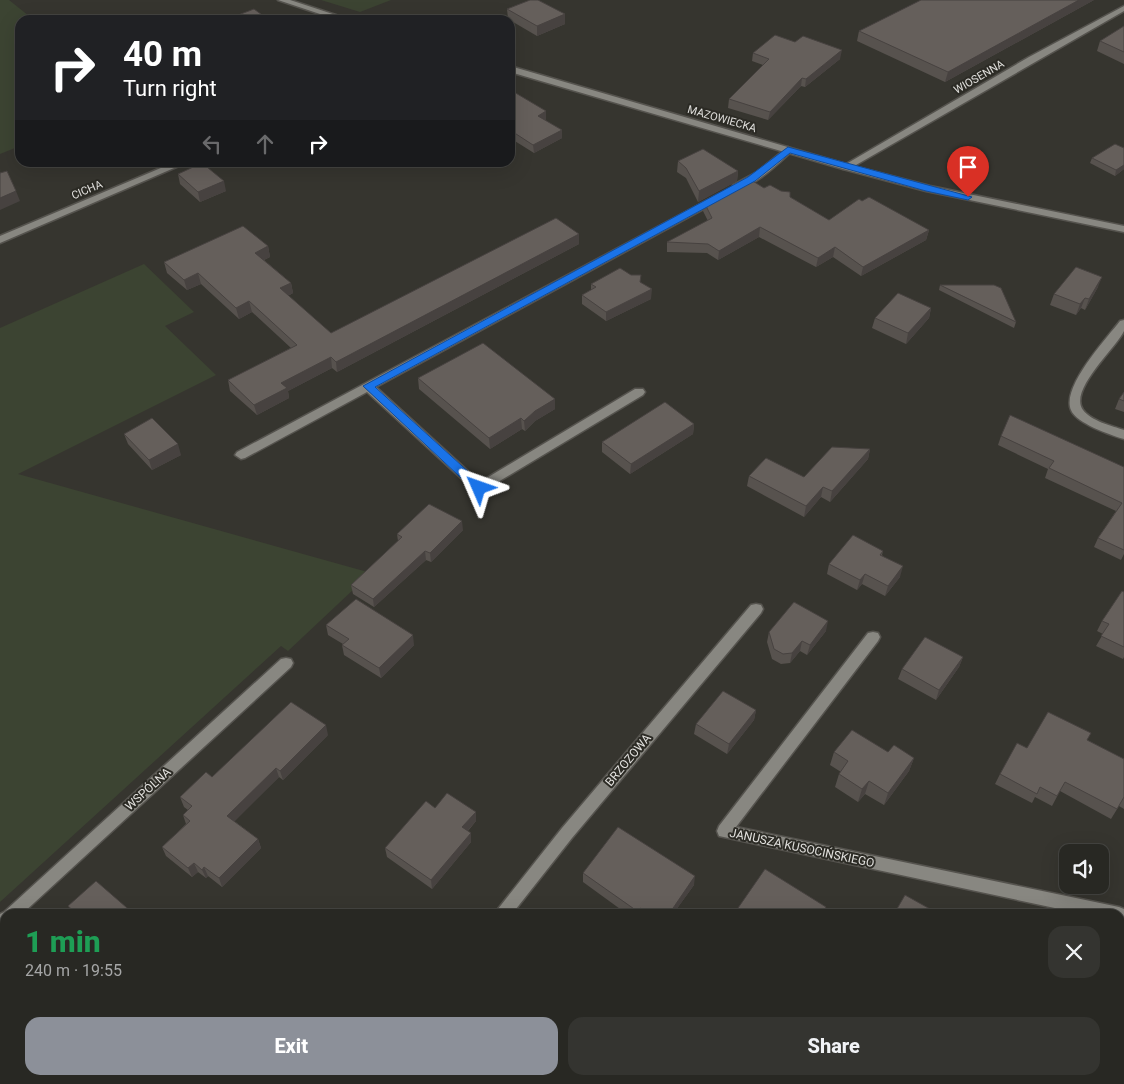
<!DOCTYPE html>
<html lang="en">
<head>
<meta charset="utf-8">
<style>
	:root { --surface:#282823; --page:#343430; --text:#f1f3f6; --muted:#a5a6a6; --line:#444441; --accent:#8c9099 }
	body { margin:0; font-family:Roboto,sans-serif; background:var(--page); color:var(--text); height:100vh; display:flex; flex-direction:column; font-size:19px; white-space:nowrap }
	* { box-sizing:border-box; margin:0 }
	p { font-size:16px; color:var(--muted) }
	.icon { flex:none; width:28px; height:28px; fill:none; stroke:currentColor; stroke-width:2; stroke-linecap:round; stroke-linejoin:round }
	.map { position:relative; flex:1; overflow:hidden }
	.drawer { position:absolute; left:0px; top:909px; width:1125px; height:176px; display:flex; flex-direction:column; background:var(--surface); border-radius:15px 15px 0 0; box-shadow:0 5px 20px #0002,0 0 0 1px var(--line) }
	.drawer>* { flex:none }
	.banner { position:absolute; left:15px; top:15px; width:500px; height:152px; border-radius:15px; box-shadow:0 5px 20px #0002,0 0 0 1px var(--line); background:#202124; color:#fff; overflow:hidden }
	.buttons { position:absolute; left:1059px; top:844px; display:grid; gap:10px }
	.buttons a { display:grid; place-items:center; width:50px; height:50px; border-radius:10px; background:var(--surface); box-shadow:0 5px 20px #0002,0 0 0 1px var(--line); font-size:25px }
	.pin { position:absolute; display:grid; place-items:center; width:42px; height:42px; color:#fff; margin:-51px -21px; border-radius:50% 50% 50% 0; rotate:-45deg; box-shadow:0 0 5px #0007 }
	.pin .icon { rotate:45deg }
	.me { position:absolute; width:55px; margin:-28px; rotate:313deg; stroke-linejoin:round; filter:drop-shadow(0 0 4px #0008) }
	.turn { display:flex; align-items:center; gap:18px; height:105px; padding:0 25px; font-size:22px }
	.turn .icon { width:65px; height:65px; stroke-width:2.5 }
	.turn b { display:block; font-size:35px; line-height:42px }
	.lanes { display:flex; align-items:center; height:48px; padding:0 25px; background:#0003; justify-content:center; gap:25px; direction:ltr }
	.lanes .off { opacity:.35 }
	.round { display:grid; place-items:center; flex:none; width:52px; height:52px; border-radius:15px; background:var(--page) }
	.headline { display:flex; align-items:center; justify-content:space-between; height:85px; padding:0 25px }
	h1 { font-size:30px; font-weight:800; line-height:38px; color:#1e9e55 }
	.cta { display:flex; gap:10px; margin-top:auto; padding:10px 25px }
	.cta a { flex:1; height:58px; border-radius:15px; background:var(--accent); color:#fff; font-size:20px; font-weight:800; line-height:58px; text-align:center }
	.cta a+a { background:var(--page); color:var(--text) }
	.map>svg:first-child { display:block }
	.green { fill:#3c4432 }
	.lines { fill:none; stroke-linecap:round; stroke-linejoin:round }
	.lane-casing { stroke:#55534e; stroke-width:3 }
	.street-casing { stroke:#55534e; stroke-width:3 }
	.secondary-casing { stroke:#55534e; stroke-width:3 }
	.lane { fill:#888781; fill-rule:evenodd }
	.street { fill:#888781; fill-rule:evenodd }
	.secondary { fill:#888781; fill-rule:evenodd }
	.wall { fill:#57524e }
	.shaded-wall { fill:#474240 }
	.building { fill:#655f5b; stroke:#474240 }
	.route { fill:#1a73e8; stroke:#114b97 }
	.labels { text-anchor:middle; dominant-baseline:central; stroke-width:4; stroke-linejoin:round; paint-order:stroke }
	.far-street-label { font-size:11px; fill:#e1e0dd; stroke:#2c2b25 }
	.street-label { font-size:12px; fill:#e1e0dd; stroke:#2c2b25 }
</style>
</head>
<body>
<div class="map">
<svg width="1124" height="1084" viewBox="0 0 1124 1084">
	<rect width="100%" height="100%" fill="#36352f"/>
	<!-- green -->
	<path class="green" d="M0,0H9L34,20H20V146L0,154Z
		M321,0H391L360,12Z
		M144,264L194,312L165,326L216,375L18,474L371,573L288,651L281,646L0,902V328Z"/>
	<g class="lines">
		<!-- lane casing -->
		<g class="lane-casing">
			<path id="lane" d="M788,147L793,150L791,152C779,163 749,192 733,189V185L757,172Z
				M719,194L724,197L722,199L376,387L480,482L635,389H643L645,392L643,395L483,491H475L367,392L245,458L241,459L235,455L237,452Z
				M1124,320C1124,323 1124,328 1124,331C1117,347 1068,390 1083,410C1091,421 1112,426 1124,430V439C1110,435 1076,423 1071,410C1061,387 1107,338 1120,321Z"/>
		</g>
		<!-- street casing -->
		<g class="street-casing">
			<path id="street" d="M1124,6V11L849,169H843L841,167L1029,57Z
				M175,162H188L0,243V236Z
				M756,604L761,605L763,609L761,613L572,838L512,914H494L562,828L751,605Z
				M873,632L878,633L880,637L878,641L736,827L1119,907L1124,909V919L1120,921V914H1083L719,836L717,831L719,826L868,633Z
				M286,658L291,659L293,663L291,667L22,914H5V928L0,930V914L4,912L281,659Z
				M355,1080H373L372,1084H354Z"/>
		</g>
		<!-- secondary casing -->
		<g class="secondary-casing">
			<path id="secondary" d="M278,0H290L351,20H338Z
				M510,66L849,165L930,186L1124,226V232L926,191L843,169L510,72Z"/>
		</g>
		<!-- lane -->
		<use href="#lane" class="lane"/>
		<!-- street -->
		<use href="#street" class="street"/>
		<!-- secondary -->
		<use href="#secondary" class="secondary"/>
	</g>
	<!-- wall -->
	<path class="wall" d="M1094,0L945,82L857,41L859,31Z
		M507,9L565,24L537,36L508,19Z
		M1124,26V64L1097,51L1100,41Z
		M753,53L840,59L805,87L801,86L768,120L728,108L729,99L763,65L752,61Z
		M510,94L546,111V119L545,120L562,138L534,153L510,138Z
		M1092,158L1124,169L1115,176L1090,163Z
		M678,161L738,171L737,181L698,202L686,178L677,172Z
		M178,174L226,191L200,202L180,184Z
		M764,188L790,197L829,220L929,230L926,240L861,276L833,257L816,267L759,237L718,260L707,253L667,252V242L708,221L703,211L704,202Z
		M579,234V244L337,372L332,368L288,391L289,398L257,415L230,391L228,380L291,348L252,312L239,319L201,284L187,290L167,273L164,262L268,246L270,257L264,260L291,283L293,293L288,296L331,333Z
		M640,282L651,299L606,321L582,304V295L591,290V284Z
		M940,285L1016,322L1014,328L939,290Z
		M1098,287L1085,310L1081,308L1076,315L1050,305L1054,294Z
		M931,308L929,318L906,344L872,328L875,318Z
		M418,378L555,409L535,421L525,431L522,429L490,449L419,389Z
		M1124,392V412L1115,409L1119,399Z
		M694,424L693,434L630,474L602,452V442Z
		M124,434L181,455L152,470L128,444Z
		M1001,436L1124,467V554L1121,560L1094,547L1098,538L1116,511L1045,478L1048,469L998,445Z
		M870,449L868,459L830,502L821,497L804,517L747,486L749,476L804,477Z
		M463,530L431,562L426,560L374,607L353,594L351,585L398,541L397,534Z
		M883,551L882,555L900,577L885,596L862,584L857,590L827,574L829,564Z
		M1124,592V657L1123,659L1096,646L1103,634L1097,631L1102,621Z
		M326,625L414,645L381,678L344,655L342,645L343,644L328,635Z
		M826,631L807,655L800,651L790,663L781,664L772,659L767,642L769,632Z
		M963,657L959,667L936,700L898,679L902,669Z
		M756,710L754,720L727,754L694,734L696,724Z
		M328,735L283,780L279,777L234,821L258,839L261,848L222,887L208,876L206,878L198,872L192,877L166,856L162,847L186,824L183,815L188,810L184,807L180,797Z
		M1087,740L1124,759V809L1119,806L1111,819L1060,791L1052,806L1035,797L1032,803L995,784L1000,774Z
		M834,752H888L914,758L909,771L884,805L865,794L858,802L835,787L839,774L841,772L830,765Z
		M435,808L476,821L468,831L471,842L432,889L387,857L385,848Z
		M583,873L694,885L673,914H627L583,882Z
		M68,906L134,914H73Z
		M826,907L824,914H737L738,908Z
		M1120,1006L1124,1008V1084H1111L1105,1080H1120Z
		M750,1080H781L779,1084H755Z"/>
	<!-- shaded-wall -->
	<path class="shaded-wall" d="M1079,0H1094L945,82L948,72Z
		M565,14V24L537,36V26Z
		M842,50L840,59L805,87L806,79Z
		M802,78L801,86L768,120L770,112Z
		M546,111V119L538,124V116Z
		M562,130V138L534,153L533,145Z
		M1124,165V169L1115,176L1116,170Z
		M738,171L737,181L698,202L699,191Z
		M224,181L226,191L200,202L198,192Z
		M16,191L20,201L0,210V198Z
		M760,227L759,237L718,260L719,251Z
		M929,230L926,240L861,276L863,267Z
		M579,234V244L337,372L336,362Z
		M268,246L270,257L257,263L255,253Z
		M835,247L833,257L816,267L818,258Z
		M198,273L201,284L187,290L184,280Z
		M1102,277L1098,287L1085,310L1089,299Z
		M291,283L293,293L282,299L280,288Z
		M652,289L651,299L606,321V312Z
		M1085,298L1081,308L1076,315L1080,304Z
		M249,301L252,312L239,319L236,308Z
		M931,308L929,318L906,344L908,333Z
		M331,357L332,368L288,391L289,398L257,415L254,405L281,383Z
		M555,399V409L535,421L525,431L524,421L535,411Z
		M521,418L522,429L490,449L489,438Z
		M694,424L693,434L630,474L631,464Z
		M178,444L181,455L152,470L149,460Z
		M870,449L868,459L830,502L832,491Z
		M823,487L821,497L804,517L806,506Z
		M462,521L463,530L431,562L430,553Z
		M425,551L426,560L374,607L373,599Z
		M903,566L900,577L885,596L888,586Z
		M865,574L862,584L857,590L860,580Z
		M828,621L826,631L807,655L810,645Z
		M413,635L414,645L381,678L379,668Z
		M802,641L800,651L790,663L792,653Z
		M963,657L959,667L936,700L939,690Z
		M756,710L754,720L727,754L729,744Z
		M326,725L328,735L283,780L280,771Z
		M914,758L909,771L884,805L888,793Z
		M276,768L279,777L231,825L227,816Z
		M869,781L865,794L858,802L862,789Z
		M476,812V821L463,836L462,827Z
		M471,833V842L432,889L431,880Z
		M258,839L261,848L222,887L219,878Z
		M194,863L198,872L192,877L188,868Z
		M204,867L208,876L206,878L202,870Z
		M695,876L694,885L673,914H669Z
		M640,908V914H637V911Z"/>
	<!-- building -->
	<path class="building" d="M530,0H538L565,14L537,26L507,9Z
		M921,0H1079L948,72L859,31Z
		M254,9L269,20H225Z
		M1124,26V52L1100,41Z
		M775,35L795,42L803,36L842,50L806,79L802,78L770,112L729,99L769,59L753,53Z
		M514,92L546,111L538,116L562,130L533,145L510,130V94Z
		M1115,144L1124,148V165L1116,170L1092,158Z
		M703,149L738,171L699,191L686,168L678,161Z
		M202,163L224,181L198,192L178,174Z
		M7,171L16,191L0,198V173Z
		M748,178L764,188L770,185L781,191L790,192V197L829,220L859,199L862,201L869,197L929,230L863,267L835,247L818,258L760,227L719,251L708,244L667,242L712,218L704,202Z
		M556,218L579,234L336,362L331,357L281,383L287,388L254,405L228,380L297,345L249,301L236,308L198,273L184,280L164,262L243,226L268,246L255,253L291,283L280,288L331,333Z
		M1076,267L1102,277L1089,299L1085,298L1080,304L1054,294Z
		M620,268L631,275H641L640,282L652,289L606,312L582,295L596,287L591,284Z
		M940,285H994L1001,288L1016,322Z
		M898,293L931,308L908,333L875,318Z
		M483,343L555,399L535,411L524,421L521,418L489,438L418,378Z
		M1124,392V401L1119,399Z
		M665,402L694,424L631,464L602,442Z
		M1010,415L1124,467V550L1098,538L1122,503L1049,468L1054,461L1001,436Z
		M152,418L178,444L149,460L124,434Z
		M832,447L870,449L832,491L823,487L806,506L749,476L766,458L804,477Z
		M429,504L462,521L430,553L425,551L373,599L351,585L402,537L397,534Z
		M853,535L883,551L880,555L903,566L888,586L865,574L860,580L829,564Z
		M1122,591L1124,592V647L1101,636L1109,624L1102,621Z
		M356,599L413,635L379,668L342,645L349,639L326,625Z
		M794,602L828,621L810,645L802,641L792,653L783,654L774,649L769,632Z
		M925,637L963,657L939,690L902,669Z
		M723,691L756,710L729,744L696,724Z
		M291,702L326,725L280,771L276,768L227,816L258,839L219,878L204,867L202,870L194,863L188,868L162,847L190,821L183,815L192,806L180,797L206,772L212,777Z
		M1048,712L1091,733L1087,740L1124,759V797L1117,809L1065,782L1057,796L1040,787L1037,794L1000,774L1017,743L1027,748Z
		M852,730L888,752L894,745L914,758L888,793L869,781L862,789L839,774L848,761L834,752Z
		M447,793L476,812L462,827L471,833L431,880L385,848L426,801L435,808Z
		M618,827L695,876L669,914H649L640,908L637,911L583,873Z
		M765,869L826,907L822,914H740L742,911L738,908Z
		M96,881L134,914H77L68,906Z
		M905,895L939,914H894Z
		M1120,1006L1124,1008V1080L1120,1078Z
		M628,1080H633L638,1084H625Z
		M654,1080H661L666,1084H651Z
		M756,1080H780L777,1084H762Z"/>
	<!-- route -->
	<path class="route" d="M788,147L972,197L968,200L926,191L790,153L755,181L375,387L483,485L485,488L483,491H475L363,386L748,177Z"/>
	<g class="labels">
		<!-- far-street labels -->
		<g class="far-street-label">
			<text transform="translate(979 77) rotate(-30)">WIOSENNA</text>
			<text transform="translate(722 119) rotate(16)">MAZOWIECKA</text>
			<text transform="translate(87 190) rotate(-23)">CICHA</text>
		</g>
		<!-- street labels -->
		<g class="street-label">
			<text transform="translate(628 760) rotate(-50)">BRZOZOWA</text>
			<text transform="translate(148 789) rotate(-42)">WSPÓLNA</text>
			<text transform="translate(802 848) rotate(12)">JANUSZA KUSOCIŃSKIEGO</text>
		</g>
	</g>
</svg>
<div class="buttons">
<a><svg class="icon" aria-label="sound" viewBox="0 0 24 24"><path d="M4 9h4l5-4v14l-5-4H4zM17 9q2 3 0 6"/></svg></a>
</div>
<div class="pin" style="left:968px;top:197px;background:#d93025"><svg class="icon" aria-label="arrive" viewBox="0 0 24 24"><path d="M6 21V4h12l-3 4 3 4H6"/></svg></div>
<svg class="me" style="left:479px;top:488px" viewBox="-20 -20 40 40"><path d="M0-17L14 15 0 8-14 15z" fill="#1a73e8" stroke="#fff" stroke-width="4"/></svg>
<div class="banner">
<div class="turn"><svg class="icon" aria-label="right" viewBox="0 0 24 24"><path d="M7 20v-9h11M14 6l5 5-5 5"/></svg><div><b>40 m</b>Turn right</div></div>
<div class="lanes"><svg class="icon off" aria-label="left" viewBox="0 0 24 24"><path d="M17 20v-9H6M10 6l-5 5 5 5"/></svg><svg class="icon off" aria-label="ahead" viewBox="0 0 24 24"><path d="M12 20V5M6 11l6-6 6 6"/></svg><svg class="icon" aria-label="right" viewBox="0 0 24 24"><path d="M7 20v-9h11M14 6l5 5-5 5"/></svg></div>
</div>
<section class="drawer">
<div class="headline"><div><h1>1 min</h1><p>240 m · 19:55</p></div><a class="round"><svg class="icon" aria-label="close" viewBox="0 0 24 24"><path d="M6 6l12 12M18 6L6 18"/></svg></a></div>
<div class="cta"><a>Exit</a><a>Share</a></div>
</section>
</div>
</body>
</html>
